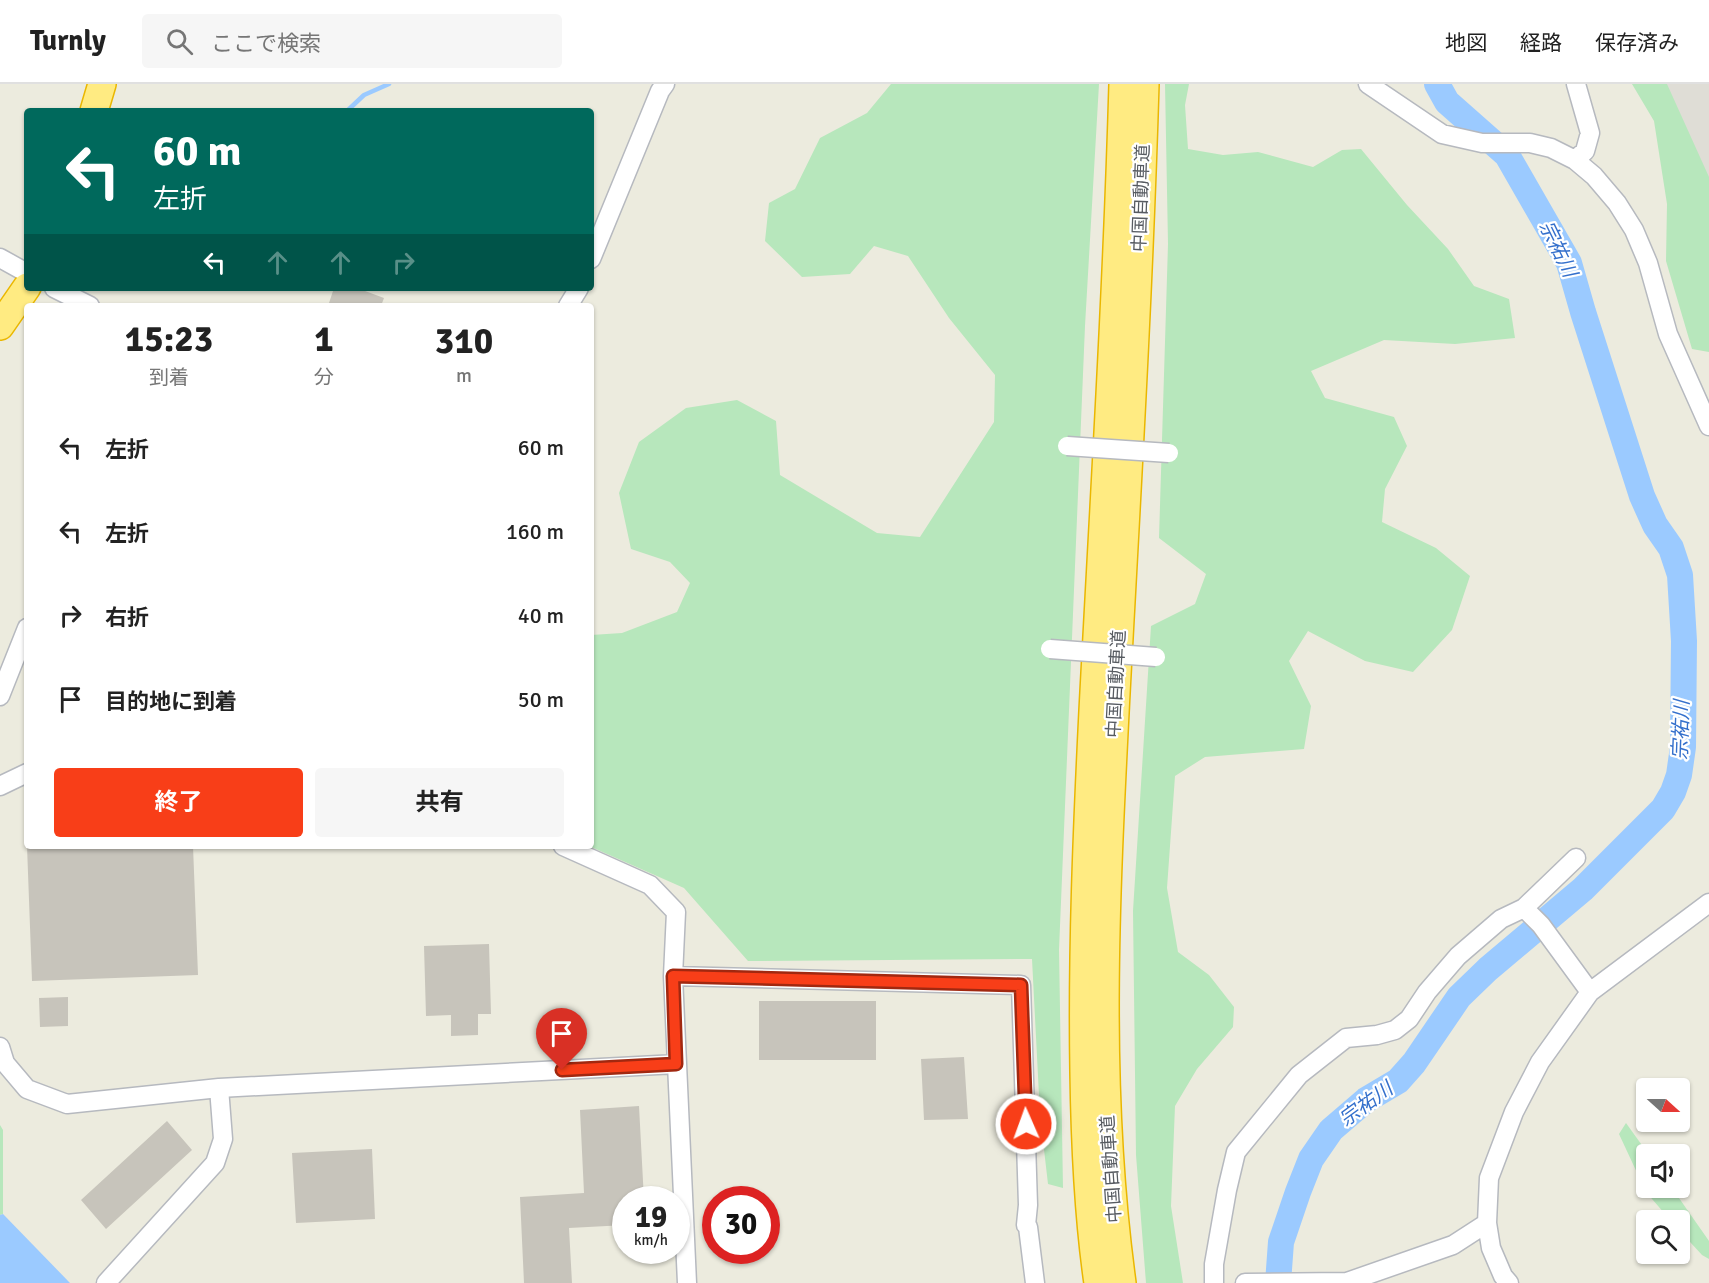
<!DOCTYPE html>
<html lang="ja">
<head>
<meta charset="utf-8">
<style>
	:root { --surface:#fff; --page:#f6f6f6; --text:#222; --muted:#767676; --line:#e0e0e0; --accent:#f83e18 }
	body { margin:0; font-family:Signika,"Noto Sans JP",sans-serif; background:var(--page); color:var(--text); height:100vh; display:flex; flex-direction:column; font-size:22px; white-space:nowrap }
	* { box-sizing:border-box; margin:0 }
	p { font-size:20px; color:var(--muted) }
	.icon { flex:none; width:33px; height:33px; fill:none; stroke:currentColor; stroke-width:2; stroke-linecap:round; stroke-linejoin:round }
	.map { position:relative; flex:1; overflow:hidden }
	.drawer { position:absolute; left:24px; top:219px; width:570px; height:546px; display:flex; flex-direction:column; background:var(--surface); border-radius:6px; box-shadow:0 2px 4px #0004 }
	.drawer>* { flex:none }
	.guide { position:absolute; left:24px; top:24px; width:570px; height:183px; border-radius:6px; box-shadow:0 2px 4px #0004; background:#00695c; color:#fff; overflow:hidden }
	.needle { width:39px; rotate:111deg }
	.fabs { position:absolute; left:1636px; top:994px; display:grid; gap:12px }
	.fabs a { display:grid; place-items:center; width:54px; height:54px; border-radius:6px; background:var(--surface); box-shadow:0 2px 4px #0004; font-size:30px }
	.speed { position:absolute; left:612px; top:1102px; display:flex; gap:12px; font-size:30px; font-weight:700; text-align:center }
	.speed>* { display:grid; place-content:center; width:78px; height:78px; border-radius:50%; background:var(--surface); box-shadow:0 2px 4px #0004; line-height:1 }
	.speed small { font-size:15px; font-weight:400 }
	.speed .limit { border:9px solid #d22; background:#fff; color:#111 }
	.pin { position:absolute; display:grid; place-items:center; width:51px; height:51px; color:#fff; margin:-62px -26px; border-radius:50% 50% 50% 0; rotate:-45deg; box-shadow:0 0 6px #0007 }
	.pin .icon { rotate:45deg }
	.me { position:absolute; width:66px; margin:-33px; rotate:358deg; stroke-linejoin:round; filter:drop-shadow(0 0 4px #0008) }
	.turn { display:flex; align-items:center; gap:21px; height:126px; padding:0 30px; font-size:27px }
	.turn .icon { width:78px; height:78px; stroke-width:2.5 }
	.turn b { display:block; font-size:42px; line-height:51px }
	.lanes { display:flex; align-items:center; height:57px; padding:0 30px; background:#0003; justify-content:center; gap:30px; direction:ltr }
	.lanes .off { opacity:.35 }
	.eta { display:flex; justify-content:space-evenly; align-items:center; height:102px; text-align:center }
	.eta b { font-size:36px; font-weight:700; line-height:42px }
	.primary-button { display:flex; gap:12px; margin-top:auto; padding:12px 30px }
	.primary-button a { flex:1; height:69px; border-radius:6px; background:var(--accent); color:#fff; font-size:24px; font-weight:700; line-height:69px; text-align:center }
	.primary-button a+a { background:var(--page); color:var(--text) }
	ul { padding:0; list-style:none }
	li { display:flex; align-items:center; gap:18px; height:84px; padding:0 30px }
	li div { flex:1 }
	li b { display:block; font-size:22px }
	li em { font-style:normal }
	header { display:flex; align-items:center; gap:36px; box-sizing:border-box; height:84px; padding:0 30px; background:var(--surface); border-bottom:2px solid var(--line) }
	header strong { font-size:28px }
	nav { display:flex; gap:33px; margin-inline-start:auto; font-size:21px }
	.search { width:420px; height:54px; background:var(--page); display:flex; align-items:center; gap:15px; box-sizing:border-box; padding:0 21px; border-radius:6px; color:var(--muted); font-size:22px }
	.map>svg:first-child { display:block }
	.industrial { fill:#dfddd6 }
	.green { fill:#b7e7bc }
	.water { fill:#9bcaff }
	.lines { fill:none; stroke-linecap:round; stroke-linejoin:round }
	.stream { stroke:#9bcaff; stroke-width:4.5 }
	.river { stroke:#9bcaff; stroke-width:26 }
	.building { fill:#c7c4bb }
	.minor-casing { stroke:#b6b9bf; stroke-width:21 }
	.highway-casing { stroke:#eab700; stroke-width:30 }
	.minor { stroke:#fff; stroke-width:18 }
	.highway { stroke:#ffeb82; stroke-width:27 }
	.minor-bridge-casing { stroke:#b6b9bf; stroke-width:21; stroke-linecap:butt }
	.minor-bridge { stroke:#fff; stroke-width:18 }
	.route-casing { stroke:#a12810; stroke-width:15 }
	.route { stroke:#f83e18; stroke-width:10 }
	.labels { text-anchor:middle; dominant-baseline:central; stroke-width:4.5; stroke-linejoin:round; paint-order:stroke }
	.street-label { font-size:18px; fill:#575b61; stroke:#fff }
	.water-label { font-size:20px; font-style:italic; fill:#3470cc; stroke:#fff }
</style>
</head>
<body>
<header>
<strong>Turnly</strong>
<div class="search"><svg class="icon" aria-label="search" viewBox="0 0 24 24"><circle cx="10" cy="10" r="6"/><path d="M15 15l6 6"/></svg>ここで検索</div>
<nav><a>地図</a><a>経路</a><a>保存済み</a></nav>
</header>
<div class="map">
<svg width="1709" height="1199" viewBox="0 0 1709 1199">
	<rect width="100%" height="100%" fill="#ecebde"/>
	<!-- industrial -->
	<path class="industrial" d="M1664,0H1709V101Z"/>
	<!-- green -->
	<path class="green" d="M891,0H1099L1085,242L1059,866L1063,1104L1048,1100L1040,1031L1032,875L748,877L684,804L589,762H591V551L622,549L677,528L690,499L670,478L631,465L619,409L639,358L686,324L737,316L776,337L780,391L877,449L920,453L994,338L995,291L949,234L908,172L874,162L850,190L802,193L765,157L769,119L795,105L820,54L867,29Z
		M1165,0H1189L1185,21L1188,65L1223,71L1258,68L1313,83L1342,66L1361,65L1407,121L1448,165L1474,202L1509,215L1515,254L1455,260L1384,256L1311,287L1325,314L1394,333L1407,362L1385,405L1382,438L1436,464L1470,492L1452,546L1413,588L1365,577L1308,547L1289,577L1311,622L1304,665L1205,673L1175,692L1167,804L1178,868L1209,891L1234,923L1233,943L1197,985L1175,1022L1171,1122L1183,1199H1146L1136,1071L1133,827L1151,542L1195,520L1206,490L1159,454L1168,160Z
		M1632,0H1667L1709,93V268L1692,265L1666,177L1667,120L1654,37Z
		M1626,1039L1649,1071H1647V1104H1672L1709,1157V1175L1702,1171L1680,1147V1137H1671L1646,1108L1619,1050Z
		M0,1041L3,1046V1130L0,1131Z"/>
	<!-- water -->
	<path class="water" d="M3,1130L70,1199H0V1131Z"/>
	<g class="lines">
		<!-- stream -->
		<path class="stream" d="M347,27L364,11L389,0"/>
		<!-- river -->
		<path class="river" d="M1278,1199L1281,1158L1298,1108L1311,1075L1331,1046L1366,1016L1398,997L1414,979L1459,913L1488,885L1583,805L1663,725L1673,708L1679,691L1683,663L1684,557L1680,491L1671,464L1655,441L1642,412L1583,228L1569,179L1507,71L1447,18L1437,0"/>
	</g>
	<!-- building -->
	<path class="building" d="M334,204H357L384,214L381,222H328Z
		M27,762H193L198,891L32,897Z
		M489,860L491,930H478V951L451,952V931L426,932L424,862Z
		M68,913V942L40,943L39,914Z
		M759,917H876V976H759Z
		M964,973L968,1035L924,1036L921,975Z
		M639,1022L644,1116H626V1141L569,1144L572,1199H524L520,1113L584,1109L580,1026Z
		M167,1037L192,1066L106,1145L81,1116Z
		M372,1065L375,1135L296,1139L292,1069Z"/>
	<g class="lines">
		<!-- minor casing -->
		<g class="minor-casing">
			<path id="minor" d="M1368,0L1442,50L1482,59H1530L1551,64L1575,76L1594,92L1617,119L1634,146L1648,179L1668,250L1709,342
				M1575,76L1585,67L1590,49L1576,0
				M0,174L27,189
				M591,175L660,7L665,0
				M54,204L90,222
				M568,222L579,204
				M0,612L27,544
				M0,702L27,689
				M563,762L650,801L676,828L673,892L687,1199
				M1524,824L1541,841L1590,908
				M673,892L1021,901L1028,1121L1026,1141L1028,1143L1035,1199
				M0,963L5,979L27,1005L67,1020L219,1004L677,980
				M106,1199L215,1079L223,1055L219,1004
				M1214,1199V1180L1227,1106L1236,1068L1299,991L1346,954L1377,951L1395,946L1409,935L1427,908L1458,872L1501,835L1524,824L1576,774
				M1245,1199L1347,1198L1453,1161L1487,1139
				M1509,1199L1503,1192L1491,1164L1487,1139L1489,1094L1514,1028L1540,978L1590,908L1709,819"/>
		</g>
		<!-- highway casing -->
		<g class="highway-casing">
			<path id="highway" d="M94,27L102,0
				M0,242L27,203
				M1098,1199C1088,1130 1085,1059 1084,988C1082,868 1087,748 1093,627C1104,418 1117,209 1123,0
				M1122,1199C1095,1003 1106,805 1116,609C1127,406 1139,203 1145,0"/>
		</g>
		<!-- minor -->
		<use href="#minor" class="minor"/>
		<!-- highway -->
		<use href="#highway" class="highway"/>
		<!-- minor-bridge casing -->
		<g class="minor-bridge-casing">
			<path id="minor-bridge" d="M1067,362L1169,369
				M1050,565L1156,573"/>
		</g>
		<!-- minor-bridge -->
		<use href="#minor-bridge" class="minor-bridge"/>
	</g>
	<g class="lines">
		<!-- route casing -->
		<g class="route-casing">
			<path id="route" d="M562,986L676,980L673,892L1021,901L1026,1040"/>
		</g>
		<!-- route -->
		<use href="#route" class="route"/>
	</g>
	<g class="labels">
		<!-- street labels -->
		<g class="street-label">
			<text transform="translate(1141 114) rotate(-88)">中国自動車道</text>
			<text transform="translate(1116 600) rotate(-87)">中国自動車道</text>
			<text transform="translate(1111 1085) rotate(-94)">中国自動車道</text>
		</g>
		<!-- water labels -->
		<g class="water-label">
			<text transform="translate(1558 165) rotate(64)">宗祐川</text>
			<text transform="translate(1681 646) rotate(-88)">宗祐川</text>
			<text transform="translate(1366 1020) rotate(-36)">宗祐川</text>
		</g>
	</g>
</svg>
<div class="fabs">
<a><svg class="needle" viewBox="-14 -14 28 28"><path d="M0-13l5 13h-10z" fill="#e53935"/><path d="M0 13l5-13h-10z" fill="#767676"/></svg></a>
<a><svg class="icon" aria-label="sound" viewBox="0 0 24 24"><path d="M4 9h4l5-4v14l-5-4H4zM17 9q2 3 0 6"/></svg></a>
<a><svg class="icon" aria-label="search" viewBox="0 0 24 24"><circle cx="10" cy="10" r="6"/><path d="M15 15l6 6"/></svg></a>
</div>
<div class="speed"><div>19<small>km/h</small></div><div class="limit">30</div></div>
<div class="pin" style="left:562px;top:986px;background:#d93025"><svg class="icon" aria-label="arrive" viewBox="0 0 24 24"><path d="M6 21V4h12l-3 4 3 4H6"/></svg></div>
<svg class="me" style="left:1026px;top:1040px" viewBox="-20 -20 40 40"><circle r="17" fill="#f83e18" stroke="#fff" stroke-width="3"/><path d="M0-11L8 9 0 5-8 9z" fill="#fff"/></svg>
<div class="guide">
<div class="turn"><svg class="icon" aria-label="left" viewBox="0 0 24 24"><path d="M17 20v-9H6M10 6l-5 5 5 5"/></svg><div><b>60 m</b>左折</div></div>
<div class="lanes"><svg class="icon" aria-label="left" viewBox="0 0 24 24"><path d="M17 20v-9H6M10 6l-5 5 5 5"/></svg><svg class="icon off" aria-label="ahead" viewBox="0 0 24 24"><path d="M12 20V5M6 11l6-6 6 6"/></svg><svg class="icon off" aria-label="ahead" viewBox="0 0 24 24"><path d="M12 20V5M6 11l6-6 6 6"/></svg><svg class="icon off" aria-label="right" viewBox="0 0 24 24"><path d="M7 20v-9h11M14 6l5 5-5 5"/></svg></div>
</div>
<section class="drawer">
<div class="eta">
<div><b>15:23</b><p>到着</p></div>
<div><b>1</b><p>分</p></div>
<div><b>310</b><p>m</p></div>
</div>
<ul>
<li><svg class="icon" aria-label="left" viewBox="0 0 24 24"><path d="M17 20v-9H6M10 6l-5 5 5 5"/></svg><div><b>左折</b></div><em>60 m</em></li>
<li><svg class="icon" aria-label="left" viewBox="0 0 24 24"><path d="M17 20v-9H6M10 6l-5 5 5 5"/></svg><div><b>左折</b></div><em>160 m</em></li>
<li><svg class="icon" aria-label="right" viewBox="0 0 24 24"><path d="M7 20v-9h11M14 6l5 5-5 5"/></svg><div><b>右折</b></div><em>40 m</em></li>
<li><svg class="icon" aria-label="arrive" viewBox="0 0 24 24"><path d="M6 21V4h12l-3 4 3 4H6"/></svg><div><b>目的地に到着</b></div><em>50 m</em></li>
</ul>
<div class="primary-button"><a>終了</a><a>共有</a></div>
</section>
</div>
</body>
</html>
